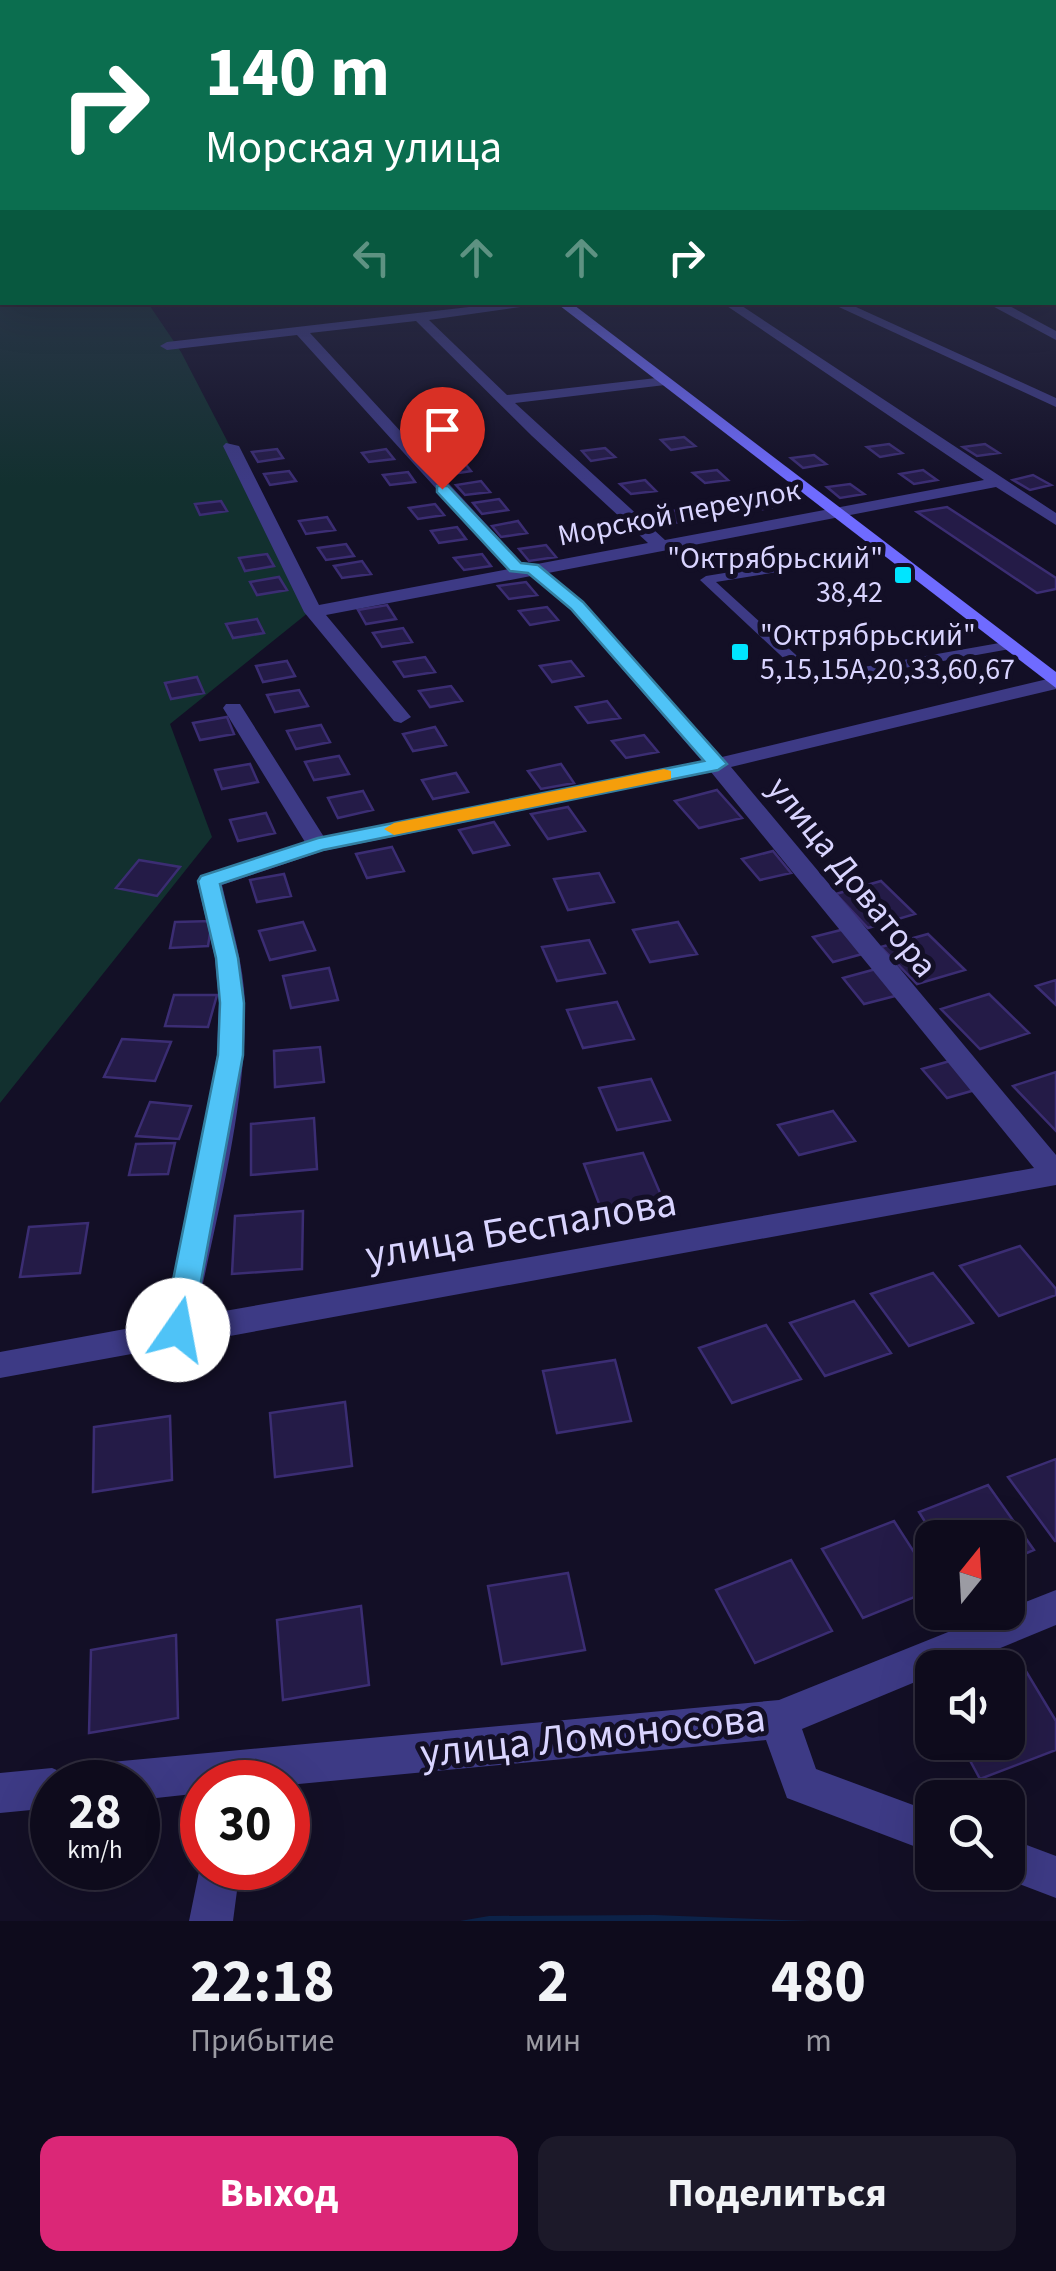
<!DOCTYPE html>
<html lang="ru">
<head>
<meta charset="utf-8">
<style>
	:root { --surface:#0e0b1c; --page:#1c1929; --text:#f1f3f6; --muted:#9b9ba3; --line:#2e2b3b; --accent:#db2777 }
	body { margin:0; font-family:"Source Sans 3",sans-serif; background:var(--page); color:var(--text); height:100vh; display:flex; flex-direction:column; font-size:38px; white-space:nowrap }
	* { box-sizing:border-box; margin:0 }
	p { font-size:32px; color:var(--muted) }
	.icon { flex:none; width:55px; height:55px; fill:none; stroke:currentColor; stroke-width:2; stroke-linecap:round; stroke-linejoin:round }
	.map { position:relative; height:1921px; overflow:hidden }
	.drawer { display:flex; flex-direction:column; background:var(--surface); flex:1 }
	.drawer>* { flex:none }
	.hud { position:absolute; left:0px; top:0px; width:1058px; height:305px; box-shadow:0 10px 40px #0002,0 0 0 2px var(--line); background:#0b6e4f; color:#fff; overflow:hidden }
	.needle { width:65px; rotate:18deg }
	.buttons { position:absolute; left:915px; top:1520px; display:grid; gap:20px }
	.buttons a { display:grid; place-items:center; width:110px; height:110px; border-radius:20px; background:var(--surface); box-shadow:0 10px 40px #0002,0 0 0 2px var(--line); font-size:50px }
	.speed { position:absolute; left:30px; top:1760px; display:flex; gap:20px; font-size:50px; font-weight:700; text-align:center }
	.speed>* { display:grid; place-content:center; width:130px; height:130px; border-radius:50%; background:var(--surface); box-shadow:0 10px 40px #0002,0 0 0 2px var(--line); line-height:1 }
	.speed small { font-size:25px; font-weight:400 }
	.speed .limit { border:15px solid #d22; background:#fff; color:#111 }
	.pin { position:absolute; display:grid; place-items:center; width:85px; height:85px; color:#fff; margin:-102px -42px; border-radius:50% 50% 50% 0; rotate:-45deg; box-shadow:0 0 10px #0007 }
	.pin .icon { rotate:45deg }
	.me { position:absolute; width:110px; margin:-55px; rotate:12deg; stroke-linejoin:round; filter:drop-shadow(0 0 8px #0008) }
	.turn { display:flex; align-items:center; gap:35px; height:210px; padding:0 40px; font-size:45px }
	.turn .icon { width:130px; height:130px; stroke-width:2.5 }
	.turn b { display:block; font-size:70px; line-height:85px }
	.lanes { display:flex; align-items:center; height:95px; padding:0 40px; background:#0003; justify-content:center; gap:50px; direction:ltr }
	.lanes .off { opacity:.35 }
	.eta { display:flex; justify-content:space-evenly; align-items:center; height:170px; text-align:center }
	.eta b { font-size:60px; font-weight:700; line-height:70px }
	.button { display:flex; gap:20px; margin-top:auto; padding:20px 40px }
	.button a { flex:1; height:115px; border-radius:20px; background:var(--accent); color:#fff; font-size:40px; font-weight:700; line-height:115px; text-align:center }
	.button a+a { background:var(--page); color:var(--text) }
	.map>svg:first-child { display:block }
	.green { fill:#12302f }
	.water { fill:#0c2248 }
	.building { fill:#241b47; stroke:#3b2d73; stroke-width:2.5 }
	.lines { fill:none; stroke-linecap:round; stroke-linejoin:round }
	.lane { fill:#3d3a85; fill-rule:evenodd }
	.street { fill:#3d3a85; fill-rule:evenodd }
	.secondary { fill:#6f6bff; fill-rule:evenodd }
	.route { fill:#4fc3f7; stroke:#337fa1; stroke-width:2.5 }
	.slow { fill:#f59e0b }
	.poi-dot { fill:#00e5ff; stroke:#130f26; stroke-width:4 }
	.labels { text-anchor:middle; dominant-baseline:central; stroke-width:10; stroke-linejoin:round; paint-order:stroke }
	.far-street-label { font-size:30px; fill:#d9d4ff; stroke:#130f26 }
	.far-poi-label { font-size:30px; fill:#d9d4ff; stroke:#130f26; text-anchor:end }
	.street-label { font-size:35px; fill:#d9d4ff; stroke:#130f26 }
	.near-street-label { font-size:42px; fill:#d9d4ff; stroke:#130f26 }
</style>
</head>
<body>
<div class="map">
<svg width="1056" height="1921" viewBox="0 0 1056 1921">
	<rect width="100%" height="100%" fill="#130f26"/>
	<!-- green -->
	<path class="green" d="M0,264L2,302L150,306L181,352L314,608L170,724L212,837L0,1103Z"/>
	<!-- water -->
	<path class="water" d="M654,1915L811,1921H460L489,1916Z"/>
	<!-- building -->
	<path class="building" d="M684,437L695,446L671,450L661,440Z
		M444,441L452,450L428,453L420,444Z
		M889,444L902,453L880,457L867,447Z
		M985,444L999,453L977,456L963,447Z
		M605,448L615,457L591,461L582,451Z
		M277,449L283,458L258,462L252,452Z
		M386,449L394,459L369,462L362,453Z
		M814,455L826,464L803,468L791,458Z
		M463,461L471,471L446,475L438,465Z
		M717,470L728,480L705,483L693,473Z
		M923,470L937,480L914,484L900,474Z
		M289,471L296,481L270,485L264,474Z
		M408,472L415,482L390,485L383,475Z
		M1033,475L1051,485L1030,490L1013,480Z
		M645,480L656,491L631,494L620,484Z
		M481,481L490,492L465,495L456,485Z
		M850,484L864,494L840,498L827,487Z
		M757,497L770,508L745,512L733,501Z
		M499,499L508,510L482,514L473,503Z
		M221,501L227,511L200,515L195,504Z
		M435,504L444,515L418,519L409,508Z
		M947,507L1056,578V589L1037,593L917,512Z
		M677,510L688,521L663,525L652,514Z
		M327,517L335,530L306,534L299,521Z
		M518,521L527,533L501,537L492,526Z
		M457,527L466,539L439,543L431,531Z
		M346,544L354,556L326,560L318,548Z
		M546,545L556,557L529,561L519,549Z
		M267,554L274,566L245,571L239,558Z
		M482,554L491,566L464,570L454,558Z
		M362,561L371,574L342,578L334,566Z
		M279,577L287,590L257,595L250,582Z
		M526,582L537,595L509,599L498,586Z
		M387,605L396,619L366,624L358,610Z
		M547,607L558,620L530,625L519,611Z
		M257,619L264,633L233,638L226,624Z
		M403,628L412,642L382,647L373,633Z
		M425,657L435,672L404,677L394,662Z
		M287,661L295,676L263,682L256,666Z
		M571,661L583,676L552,682L540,666Z
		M197,677L204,693L171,699L165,683Z
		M451,686L462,701L430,707L419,691Z
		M299,690L308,706L275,712L267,695Z
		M607,701L620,718L588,723L576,707Z
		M227,717L234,734L200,740L193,723Z
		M321,725L330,742L296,749L287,731Z
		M435,727L446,745L413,751L403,734Z
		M644,735L658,752L626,758L612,741Z
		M339,756L349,774L314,780L305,762Z
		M250,764L258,782L222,789L215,770Z
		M561,764L574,783L541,789L528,771Z
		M456,773L468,792L433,799L422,780Z
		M717,790L742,818L699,828L675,801Z
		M363,791L373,810L338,818L328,798Z
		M568,807L585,831L548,839L531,814Z
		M266,813L275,833L238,841L230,820Z
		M494,822L509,845L473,853L459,830Z
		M392,847L404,871L367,878L356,854Z
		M773,851L791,873L760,880L742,859Z
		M139,860L180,867L157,896L116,888Z
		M599,873L614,902L568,910L554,879Z
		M284,874L291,896L257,902L250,880Z
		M881,881L915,914L868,928L836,894Z
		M212,921L208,946L170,948L175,922Z
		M303,922L315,950L270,960L259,931Z
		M678,922L697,954L650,962L633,930Z
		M845,929L866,953L833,962L813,937Z
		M928,934L965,970L917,984L881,947Z
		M589,940L605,973L557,981L542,947Z
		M329,968L338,1000L291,1008L283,976Z
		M876,969L899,995L864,1004L843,978Z
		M1056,980V1005L1036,986Z
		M989,994L1029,1033L980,1049L941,1009Z
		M174,995H217L208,1027L165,1026Z
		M617,1002L634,1039L583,1048L567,1010Z
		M122,1039L171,1042L155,1081L104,1077Z
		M320,1047L324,1082L275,1087L274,1051Z
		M957,1059L982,1088L947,1098L922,1069Z
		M1056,1072V1131L1013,1086Z
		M651,1079L670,1120L617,1130L599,1088Z
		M150,1102L191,1106L179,1139L136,1136Z
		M833,1111L855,1141L799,1155L778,1125Z
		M314,1118L317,1169L251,1175V1124Z
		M175,1143L168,1174L129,1175L136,1144Z
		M643,1153L664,1202L603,1214L584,1164Z
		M303,1211L302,1269L232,1274L235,1216Z
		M88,1223L80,1273L20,1277L29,1227Z
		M1020,1246L1056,1289V1295L999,1316L960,1266Z
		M933,1273L973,1323L909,1346L871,1294Z
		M854,1301L891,1353L825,1376L790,1323Z
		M766,1325L801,1379L732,1403L699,1348Z
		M615,1360L631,1421L557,1433L543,1371Z
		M345,1402L352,1466L275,1477L270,1413Z
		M170,1416L172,1480L93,1492L94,1427Z
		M1056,1459V1541H1055L1008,1477Z
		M988,1485L1034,1550L1008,1561V1538H935L919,1512Z
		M894,1521L932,1580V1590L863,1618L822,1549Z
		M791,1560L832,1631L755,1663L716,1590Z
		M568,1573L585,1650L502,1664L488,1586Z
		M361,1606L369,1685L283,1700L277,1620Z
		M176,1635L178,1718L89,1733L91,1650Z
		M1015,1653L1056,1721V1750L980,1779L960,1742H1008V1668H976Z"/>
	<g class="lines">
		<!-- lane -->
		<path class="lane" d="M883,547L889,551L887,554L716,582L818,675L1005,642L1010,643V649L815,684L810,683L700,580L706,576Z"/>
		<!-- street -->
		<path class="street" d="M0,236H2V242H0Z
			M1056,237V244H1055V237Z
			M1055,278H1056V286H1055Z
			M512,302H555L429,320L507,395L665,377L672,381L665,385L515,403L665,540L984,480L721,302H736L1056,513V525L996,487L548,573L583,602L722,757L1056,677V689L731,767L1056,1155V1185L0,1378V1352L163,1322L192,1193L217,1055L219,1003L215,958L197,881L201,876L305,842L223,708L226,704H240L324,837L702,761L571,610L531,576L326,615L411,717L401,723L394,721L304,612L223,446L226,443L239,446L319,605L509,569L297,335L167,350L160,346L167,342ZM416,321L532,436L648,543L537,564L521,562L310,333ZM711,772L1034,1168L196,1316C216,1219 247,1103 245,1005C244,964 231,924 222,885L323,851Z
			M828,302H845L1056,398V407Z
			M985,302H1002L1056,331V340Z
			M1056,1590V1625L952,1668H932V1675L802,1729L816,1769L932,1812V1853L787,1798L766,1740L288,1785L202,1782V1793L138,1800V1782H91L97,1768L111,1762L779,1700L998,1612H1008V1609Z
			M52,1768L66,1774L70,1782H52V1808L0,1813V1773Z
			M1008,1838L1056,1856V1898L993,1874L1008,1872Z
			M202,1857V1868H240L233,1921H189Z"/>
		<!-- secondary -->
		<path class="secondary" d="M555,302H570L1056,672V688Z"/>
	</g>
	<!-- sky -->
	<linearGradient id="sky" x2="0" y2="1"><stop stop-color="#0a0815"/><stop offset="0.45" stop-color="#333752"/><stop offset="1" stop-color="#333752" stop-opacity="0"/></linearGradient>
	<rect width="1056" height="486" fill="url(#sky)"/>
	<!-- route -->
	<path class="route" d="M437,486H448L521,563L538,565L583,602L727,764L718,770L323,850L220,884L238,958L244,1003L243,1055L192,1330L188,1339L178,1342L167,1339L163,1330L218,1055L220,1003L216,958L198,881L201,876L318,838L704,761L571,609L528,573L510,571L437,492Z"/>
	<!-- slow -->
	<path class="slow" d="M664,769L671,771V779L394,835L384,829L394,823Z"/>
	<!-- markers -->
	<g class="poi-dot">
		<rect x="893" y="565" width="20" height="20" rx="5"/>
		<rect x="730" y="642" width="20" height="20" rx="5"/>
	</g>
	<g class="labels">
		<!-- far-street labels -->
		<g class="far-street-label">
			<text transform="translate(679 513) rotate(-11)">Морской переулок</text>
		</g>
		<!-- far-poi labels -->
		<g class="far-poi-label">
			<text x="883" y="558">"Октрябрьский"<tspan x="883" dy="34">38,42</tspan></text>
			<text x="760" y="635" text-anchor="start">"Октрябрьский"<tspan x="760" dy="34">5,15,15А,20,33,60,67</tspan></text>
		</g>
		<!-- street labels -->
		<g class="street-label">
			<text transform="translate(852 877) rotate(51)">улица Доватора</text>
		</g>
		<!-- near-street labels -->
		<g class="near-street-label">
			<text transform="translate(521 1229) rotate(-10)">улица Беспалова</text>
			<text transform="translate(593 1736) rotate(-6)">улица Ломоносова</text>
		</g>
	</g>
</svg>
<div class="buttons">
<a><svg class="needle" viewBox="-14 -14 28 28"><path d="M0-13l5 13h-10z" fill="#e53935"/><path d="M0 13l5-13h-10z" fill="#9b9ba3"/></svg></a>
<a><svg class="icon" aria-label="sound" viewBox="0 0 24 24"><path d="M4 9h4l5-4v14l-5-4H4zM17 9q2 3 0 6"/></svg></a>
<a><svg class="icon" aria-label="search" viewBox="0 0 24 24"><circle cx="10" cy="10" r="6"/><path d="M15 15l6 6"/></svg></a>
</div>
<div class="speed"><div>28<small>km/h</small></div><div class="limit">30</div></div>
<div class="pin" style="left:442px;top:489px;background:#d93025"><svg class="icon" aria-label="arrive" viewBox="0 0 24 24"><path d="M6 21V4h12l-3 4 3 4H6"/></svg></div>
<svg class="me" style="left:178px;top:1330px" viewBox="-20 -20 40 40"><circle r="19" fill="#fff"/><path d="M0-13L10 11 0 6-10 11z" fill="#4fc3f7"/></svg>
<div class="hud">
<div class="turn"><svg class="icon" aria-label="right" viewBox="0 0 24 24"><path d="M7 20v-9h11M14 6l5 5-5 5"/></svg><div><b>140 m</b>Морская улица</div></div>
<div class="lanes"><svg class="icon off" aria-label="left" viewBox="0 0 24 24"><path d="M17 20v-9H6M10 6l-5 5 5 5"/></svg><svg class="icon off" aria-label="ahead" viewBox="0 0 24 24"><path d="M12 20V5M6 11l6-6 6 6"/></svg><svg class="icon off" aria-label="ahead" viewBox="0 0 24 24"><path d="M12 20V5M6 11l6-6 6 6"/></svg><svg class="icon" aria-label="right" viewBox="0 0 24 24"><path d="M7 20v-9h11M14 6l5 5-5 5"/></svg></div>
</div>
</div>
<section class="drawer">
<div class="eta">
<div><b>22:18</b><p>Прибытие</p></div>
<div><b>2</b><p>мин</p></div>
<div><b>480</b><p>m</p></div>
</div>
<div class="button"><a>Выход</a><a>Поделиться</a></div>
</section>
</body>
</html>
